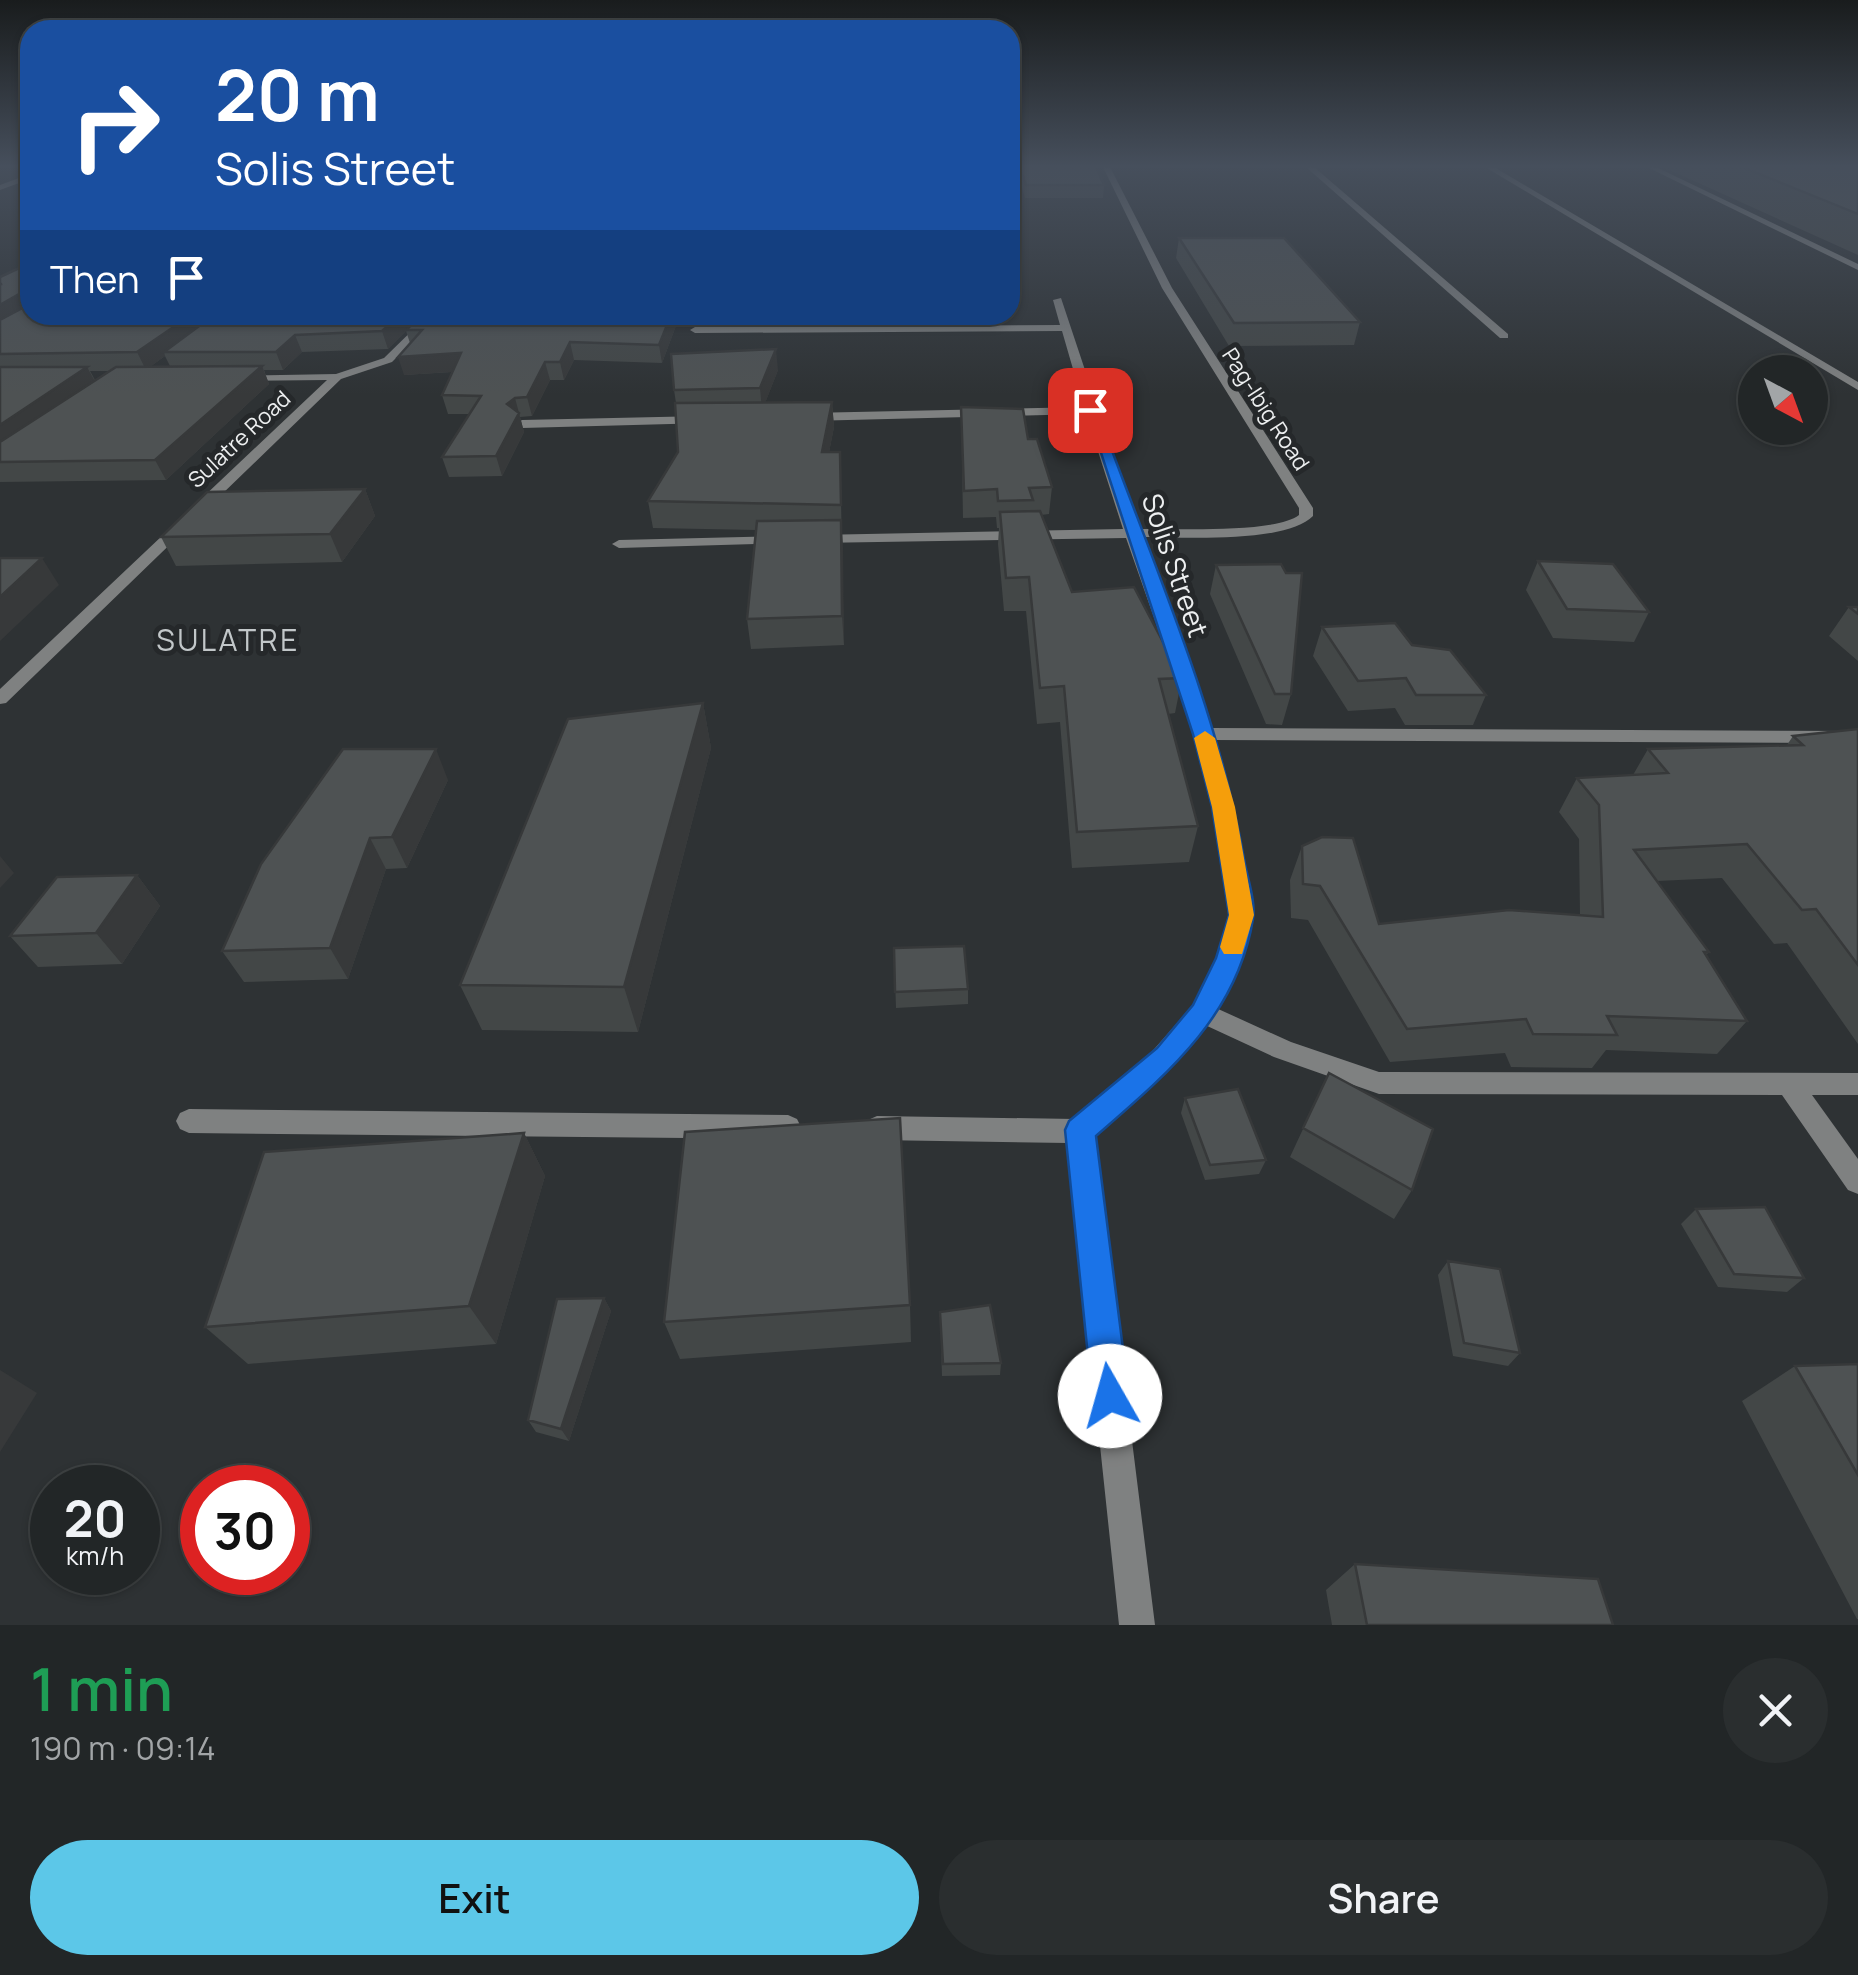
<!DOCTYPE html>
<html lang="en">
<head>
<meta charset="utf-8">
<style>
	:root { --surface:#222627; --page:#2a2e2f; --text:#f1f3f6; --muted:#a2a5a7; --line:#3f4344; --accent:#5cc7e8 }
	body { margin:0; font-family:Manrope,sans-serif; background:var(--page); color:var(--text); height:100vh; display:flex; flex-direction:column; font-size:38px; white-space:nowrap }
	* { box-sizing:border-box; margin:0 }
	p { font-size:32px; color:var(--muted) }
	.icon { flex:none; width:55px; height:55px; fill:none; stroke:currentColor; stroke-width:2; stroke-linecap:round; stroke-linejoin:round }
	.map { position:relative; height:1625px; overflow:hidden }
	.side { display:flex; flex-direction:column; background:var(--surface); flex:1 }
	.side>* { flex:none }
	.guide { position:absolute; left:20px; top:20px; width:1000px; height:305px; border-radius:30px; box-shadow:0 2px 8px #0004,0 0 0 2px var(--line); background:#1a4fa0; color:#fff; overflow:hidden }
	.needle { width:65px; rotate:139deg }
	.buttons { position:absolute; left:1738px; top:355px; display:grid; gap:20px }
	.buttons a { display:grid; place-items:center; width:90px; height:90px; border-radius:50%; background:var(--surface); box-shadow:0 2px 8px #0004,0 0 0 2px var(--line); font-size:50px }
	.speed { position:absolute; left:30px; top:1465px; display:flex; gap:20px; font-size:50px; font-weight:700; text-align:center }
	.speed>* { display:grid; place-content:center; width:130px; height:130px; border-radius:50%; background:var(--surface); box-shadow:0 2px 8px #0004,0 0 0 2px var(--line); line-height:1 }
	.speed small { font-size:25px; font-weight:400 }
	.speed .limit { border:15px solid #d22; background:#fff; color:#111 }
	.pin { position:absolute; display:grid; place-items:center; width:85px; height:85px; color:#fff; margin:-42px; border-radius:20px; box-shadow:0 5px 15px #0006 }
	.me { position:absolute; width:110px; margin:-55px; rotate:353deg; stroke-linejoin:round; filter:drop-shadow(0 0 8px #0008) }
	.turn { display:flex; align-items:center; gap:35px; height:210px; padding:0 30px; font-size:45px }
	.turn .icon { width:130px; height:130px; stroke-width:2.5 }
	.turn b { display:block; font-size:70px; line-height:85px }
	.then { display:flex; align-items:center; height:95px; padding:0 30px; background:#0003; gap:20px; font-size:38px }
	.round { display:grid; place-items:center; flex:none; width:105px; height:105px; border-radius:52px; background:var(--page) }
	.overview { display:flex; align-items:center; justify-content:space-between; height:170px; padding:0 30px }
	h1 { font-size:60px; font-weight:600; line-height:75px; color:#1e9e55 }
	.cta { display:flex; gap:20px; margin-top:auto; padding:20px 30px }
	.cta a { flex:1; height:115px; border-radius:60px; background:var(--accent); color:#111; font-size:40px; font-weight:600; line-height:115px; text-align:center }
	.cta a+a { background:var(--page); color:var(--text) }
	.map>svg:first-child { display:block }
	.lines { fill:none; stroke-linecap:round; stroke-linejoin:round }
	.street { fill:#7f8181; fill-rule:evenodd }
	.wall { fill:#434747; fill-rule:evenodd }
	.shaded-wall { fill:#37393a }
	.building { fill:#4e5253; stroke:#37393a; stroke-width:2.5 }
	.route { fill:#1a73e8; stroke:#114b97; stroke-width:2.5 }
	.slow { fill:#f59e0b }
	.labels { text-anchor:middle; dominant-baseline:central; stroke-width:10; stroke-linejoin:round; paint-order:stroke }
	.far-street-label { font-size:22px; fill:#edeff0; stroke:#25282a }
	.street-label { font-size:28px; fill:#edeff0; stroke:#25282a }
	.neighbourhood-label { font-size:30px; letter-spacing:2.5px; fill:#c2c7c9; stroke:#25282a }
</style>
</head>
<body>
<div class="map">
<svg width="1858" height="1625" viewBox="0 0 1858 1625">
	<rect width="100%" height="100%" fill="#2e3234"/>
	<g class="lines">
		<!-- street -->
		<path class="street" d="M1103,167H1110L1172,288L1313,508V516C1286,544 1181,537 1141,537L1210,728L1858,731V743L1214,740L1234,813L1253,910L1244,952L1216,1008L1291,1042L1379,1072L1858,1073V1095H1812L1858,1159V1194L1848,1190L1782,1095L1379,1094L1274,1057L1205,1025L1166,1071L1094,1136L1155,1625H1119L1068,1143L877,1140L868,1136L864,1128L868,1120L877,1116L1075,1119L1149,1055L1193,1005L1221,952L1230,918L1229,893L1205,775L1183,700L1126,538L816,543L809,539L816,535L1123,529L1086,414L808,421L802,417L808,413L1084,407L1062,331L695,333L690,330L695,327L1060,325L1053,300L1061,298L1138,529C1173,528 1274,534 1299,515V508L1162,288Z
			M1306,167H1314L1508,334V338H1500Z
			M1485,167H1494L1858,382V390Z
			M1647,167H1656L1858,264V270Z
			M30,174V179L0,190V185Z
			M428,315H439L392,362L341,379L6,703L0,704V689L327,380L239,381L233,378L235,376L336,374L384,358Z
			M704,416L708,417V423L522,428L516,424L522,420Z
			M782,536L787,537V543L619,548L612,544L619,540Z
			M189,1109L788,1115L797,1119L801,1127L797,1135L788,1139L189,1133L180,1129L176,1121L180,1113Z"/>
	</g>
	<!-- wall -->
	<path class="wall" d="M1016,167H1096L1104,185L1103,198H1025Z
		M1663,167H1858V255Z
		M1179,238L1360,322L1354,345L1229,346L1176,258Z
		M30,263V315H680L662,363L574,360L564,380H550L532,416L520,417L524,432L502,476L449,477L442,457L469,414H448L442,395L452,372L404,375L410,343L406,331L388,349L302,352L283,370H264L269,384L166,480L0,482V277ZM165,356L170,366H151ZM90,371H110L95,380Z
		M817,315H883V320L818,321Z
		M778,370L765,403L832,402L834,427L829,452H840L844,645L751,649L747,619L756,530L653,528L648,501L678,452L676,403L674,390Z
		M961,407L1028,439L1052,487L1049,514L1041,515L1072,592L1182,678L1175,713L1168,714L1198,826L1189,862L1072,868L1060,722L1037,724L1026,611H1004L998,544L999,528H997L996,517L963,518Z
		M365,489L375,516L342,562L176,566L161,537Z
		M1538,561L1649,612L1634,642L1553,638L1526,590Z
		M1216,565L1291,694L1282,725L1266,724L1210,594Z
		M1849,607H1858V661L1829,636Z
		M1322,627L1412,645L1486,695L1473,725H1405L1395,708L1348,711L1313,656Z
		M703,703L711,748L638,1032L482,1030L460,985Z
		M1858,729V1044L1787,943L1774,944L1722,878L1657,881L1709,952L1706,955L1747,1021L1717,1054L1606,1050L1592,1068L1511,1067L1505,1053L1390,1062L1308,920L1291,918L1290,880L1302,846L1379,924L1580,916L1579,839L1559,812L1577,778L1633,775L1648,749L1787,745L1793,736Z
		M448,780L407,868L386,869L348,979L244,982L222,951L261,864Z
		M137,875L160,906L122,964L38,967L10,936Z
		M894,948L968,989V1004L896,1008Z
		M1329,1073L1412,1190L1394,1219L1290,1157Z
		M1185,1098L1266,1160L1259,1174L1205,1180L1181,1113Z
		M524,1133L545,1176L496,1344L248,1364L205,1327Z
		M1696,1209L1804,1278L1787,1292L1718,1287L1681,1224Z
		M1448,1261L1520,1353L1508,1366L1453,1356L1438,1275Z
		M604,1298L611,1311L569,1441L536,1432L528,1420Z
		M910,1305L911,1342L680,1359L664,1322Z
		M940,1312L1001,1363L1000,1375L942,1376Z
		M1858,1364V1619H1857L1742,1401L1795,1366Z
		M1355,1564L1613,1625H1332L1326,1590Z"/>
	<!-- shaded-wall -->
	<path class="shaded-wall" d="M19,294L28,311L0,327V305Z
		M191,315H223L164,352L165,356L146,370L137,352Z
		M400,315H423L388,349L382,331Z
		M671,315H680L662,363L659,345Z
		M295,335L302,352L283,370L276,352Z
		M570,342L574,360L564,380L560,362Z
		M776,349L778,370L762,411L760,388Z
		M461,353L466,371L404,375L398,357Z
		M545,362L550,380L532,416L527,397Z
		M262,366L269,384L166,480L155,460Z
		M87,367L97,385L0,452V425Z
		M515,398L524,432L502,476L496,456L507,404Z
		M832,402L834,427L824,478L822,452Z
		M365,489L375,516L342,562L330,534Z
		M841,520L843,547L844,645L842,616Z
		M42,558L59,585L0,641V597Z
		M703,703L711,748L638,1032L624,987Z
		M436,749L448,780L407,868L392,837Z
		M370,838L386,869L348,979L330,948Z
		M0,856L14,873L0,888Z
		M137,875L160,906L122,964L96,933Z
		M524,1133L545,1176L496,1344L469,1306Z
		M604,1298L611,1311L569,1441L561,1429Z
		M0,1370L37,1393L0,1452Z"/>
	<!-- building -->
	<path class="building" d="M1020,167H1096L1104,185H1026Z
		M1742,167H1858V214Z
		M1179,238H1284L1360,322L1234,323Z
		M30,263V296L19,294L0,305V285L2,284H0V277Z
		M30,304V315H191L137,352L0,354V320Z
		M214,315H400L382,331L295,335L276,352H164Z
		M422,315H671L659,345L570,342L560,362H545L527,397L515,398L507,404L519,413L496,456L442,457L481,396L442,395L461,353L398,357L422,330H406Z
		M776,349L760,388L674,390L671,354Z
		M262,366L155,460L0,462V442L116,367Z
		M0,367H87L0,425Z
		M832,402L822,452H840L841,505L648,501L678,452L675,403Z
		M961,407L1023,409L1028,439H1037L1052,487L1029,488L1033,500L998,501L997,489L964,491Z
		M365,489L330,534L161,537L207,492Z
		M1040,511L1072,592L1134,587L1182,678L1159,679L1198,826L1077,832L1064,686L1040,688L1029,577L1006,578L1000,512Z
		M841,520L842,616L747,619L757,521Z
		M0,558H42L0,597Z
		M1538,561L1613,564L1649,612L1567,609Z
		M1281,564L1286,573H1302L1291,694H1275L1216,565Z
		M1849,607H1858V614Z
		M1395,623L1412,645L1450,650L1486,695H1416L1406,678L1358,681L1322,627Z
		M703,703L624,987L460,985L568,719Z
		M1858,729V965L1816,909L1802,910L1747,844L1634,850L1709,952H1704L1747,1021L1607,1016L1617,1035L1533,1034L1526,1019L1407,1029L1320,886L1303,884L1302,846L1322,837L1353,838L1379,924L1509,910L1603,917L1599,805L1577,778L1668,773L1648,749L1803,745L1793,736Z
		M343,749H436L392,837L370,838L330,948L222,951L261,864Z
		M137,875L96,933L10,936L57,877Z
		M964,946L968,989L895,992L894,948Z
		M1329,1073L1433,1129L1412,1190L1303,1128Z
		M1238,1089L1266,1160L1210,1165L1185,1098Z
		M900,1118L910,1305L664,1322L685,1132Z
		M524,1133L469,1306L205,1327L264,1152Z
		M1765,1207L1804,1278L1734,1274L1696,1209Z
		M1448,1261L1500,1269L1520,1353L1464,1343Z
		M604,1298L561,1429L528,1420L557,1299Z
		M990,1305L1001,1363L943,1364L940,1312Z
		M1858,1364V1475L1795,1366Z
		M1355,1564L1598,1579L1613,1625H1367Z"/>
	<!-- sky -->
	<linearGradient id="sky" x2="0" y2="1"><stop stop-color="#191c1d"/><stop offset="0.42" stop-color="#464f5c"/><stop offset="1" stop-color="#464f5c" stop-opacity="0"/></linearGradient>
	<rect width="1858" height="395" fill="url(#sky)"/>
	<!-- route -->
	<path class="route" d="M1086,407L1097,410C1150,557 1217,705 1244,859C1247,877 1256,901 1253,919C1237,1017 1166,1075 1096,1136L1129,1396L1123,1409L1110,1414L1098,1409L1092,1396L1065,1130L1069,1121L1157,1048L1193,1005L1216,958L1229,915L1212,807L1193,734Z"/>
	<!-- slow -->
	<path class="slow" d="M1205,731L1215,738L1235,807L1254,915L1242,954H1224L1220,947L1229,915L1212,807L1194,738Z"/>
	<g class="labels">
		<!-- far-street labels -->
		<g class="far-street-label">
			<text transform="translate(1266 409) rotate(57)">Pag-Ibig Road</text>
			<text transform="translate(239 439) rotate(-43)">Sulatre Road</text>
		</g>
		<!-- street labels -->
		<g class="street-label">
			<text transform="translate(1176 565) rotate(71)">Solis Street</text>
		</g>
		<!-- neighbourhood labels -->
		<g class="neighbourhood-label">
			<text x="228" y="639">SULATRE</text>
		</g>
	</g>
</svg>
<div class="buttons">
<a><svg class="needle" viewBox="-14 -14 28 28"><path d="M0-13l5 13h-10z" fill="#e53935"/><path d="M0 13l5-13h-10z" fill="#a2a5a7"/></svg></a>
</div>
<div class="speed"><div>20<small>km/h</small></div><div class="limit">30</div></div>
<div class="pin" style="left:1090px;top:410px;background:#d93025"><svg class="icon" aria-label="arrive" viewBox="0 0 24 24"><path d="M6 21V4h12l-3 4 3 4H6"/></svg></div>
<svg class="me" style="left:1110px;top:1396px" viewBox="-20 -20 40 40"><circle r="19" fill="#fff"/><path d="M0-13L10 11 0 6-10 11z" fill="#1a73e8"/></svg>
<div class="guide">
<div class="turn"><svg class="icon" aria-label="right" viewBox="0 0 24 24"><path d="M7 20v-9h11M14 6l5 5-5 5"/></svg><div><b>20 m</b>Solis Street</div></div>
<div class="then">Then<svg class="icon" aria-label="arrive" viewBox="0 0 24 24"><path d="M6 21V4h12l-3 4 3 4H6"/></svg></div>
</div>
</div>
<section class="side">
<div class="overview"><div><h1>1 min</h1><p>190 m · 09:14</p></div><a class="round"><svg class="icon" aria-label="close" viewBox="0 0 24 24"><path d="M6 6l12 12M18 6L6 18"/></svg></a></div>
<div class="cta"><a>Exit</a><a>Share</a></div>
</section>
</body>
</html>
